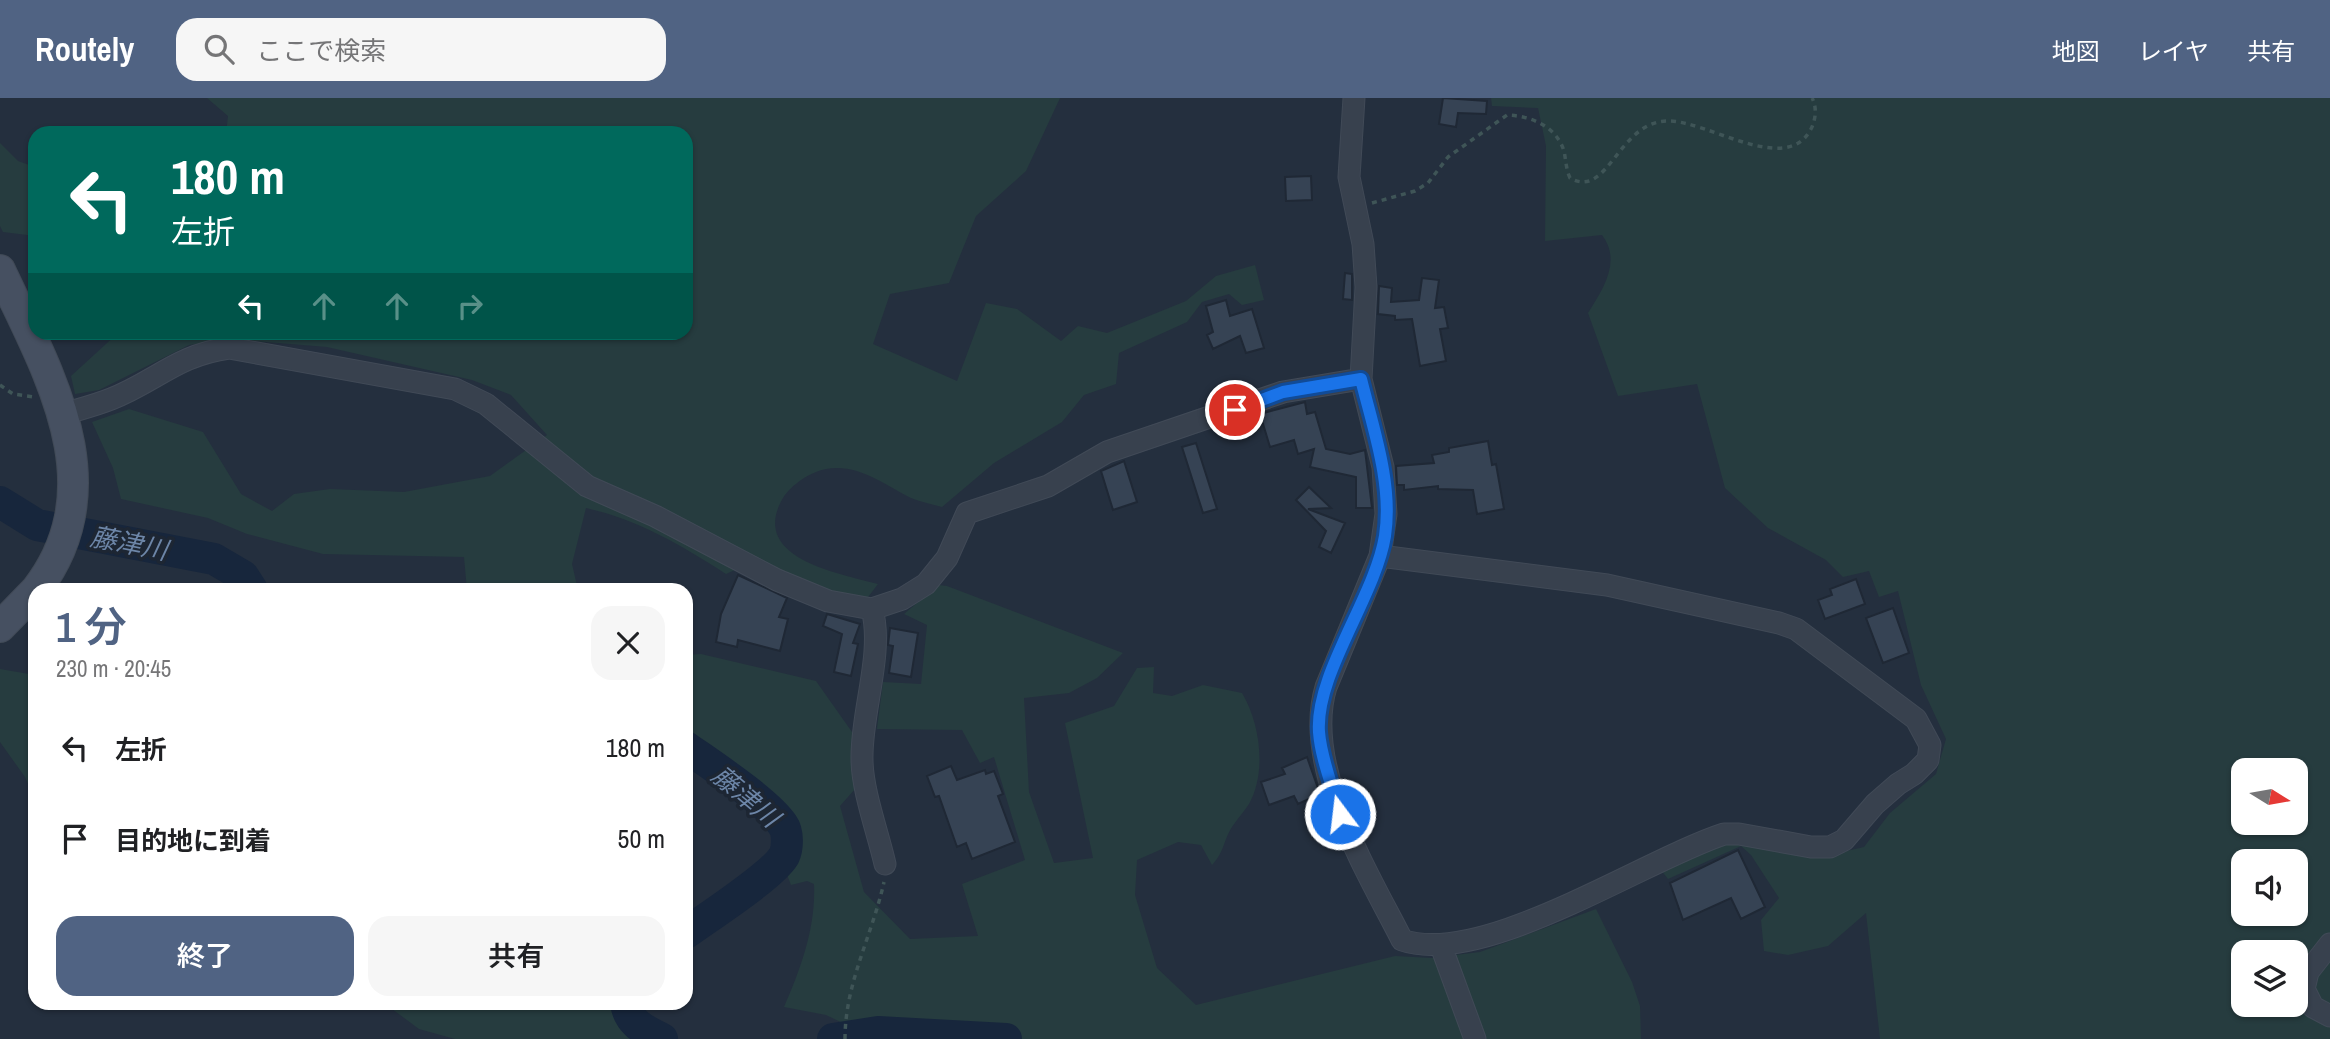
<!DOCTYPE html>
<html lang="ja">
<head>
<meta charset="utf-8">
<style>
	:root { --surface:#fff; --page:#f6f6f6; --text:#202124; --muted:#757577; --accent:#506383 }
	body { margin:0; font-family:"Archivo Narrow","Noto Sans JP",sans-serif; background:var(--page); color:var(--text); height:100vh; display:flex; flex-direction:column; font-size:26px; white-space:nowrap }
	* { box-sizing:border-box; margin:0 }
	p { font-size:23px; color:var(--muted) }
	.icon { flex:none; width:38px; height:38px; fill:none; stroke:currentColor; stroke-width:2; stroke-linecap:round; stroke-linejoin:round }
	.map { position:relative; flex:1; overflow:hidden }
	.sheet { position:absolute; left:28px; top:485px; width:665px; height:427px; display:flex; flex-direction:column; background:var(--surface); border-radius:21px; box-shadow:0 2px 5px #0004 }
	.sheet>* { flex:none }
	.banner { position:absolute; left:28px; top:28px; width:665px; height:214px; border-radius:21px; box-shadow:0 2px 5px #0004; background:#00695c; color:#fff; overflow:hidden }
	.needle { width:46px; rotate:101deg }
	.buttons { position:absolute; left:2231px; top:660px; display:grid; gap:14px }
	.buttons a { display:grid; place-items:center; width:77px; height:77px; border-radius:14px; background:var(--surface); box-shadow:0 2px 5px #0004; font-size:35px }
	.pin { position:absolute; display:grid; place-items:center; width:60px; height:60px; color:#fff; margin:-30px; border:4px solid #fff; border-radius:50%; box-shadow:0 2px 7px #0007 }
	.me { position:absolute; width:77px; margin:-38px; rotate:345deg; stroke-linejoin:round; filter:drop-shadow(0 0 5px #0008) }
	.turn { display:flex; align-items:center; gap:24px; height:147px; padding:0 28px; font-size:32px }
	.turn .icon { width:91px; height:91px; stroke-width:2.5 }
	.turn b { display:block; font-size:49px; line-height:60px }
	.lanes { display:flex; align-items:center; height:66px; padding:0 28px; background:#0003; justify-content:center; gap:35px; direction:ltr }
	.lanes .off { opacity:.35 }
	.round { display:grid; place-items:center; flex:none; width:74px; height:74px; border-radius:21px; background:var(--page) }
	.head { display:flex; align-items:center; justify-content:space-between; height:119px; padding:0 28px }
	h1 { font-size:42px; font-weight:600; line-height:52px; color:var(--accent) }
	.button { display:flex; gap:14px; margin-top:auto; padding:14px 28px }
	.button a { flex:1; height:80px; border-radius:21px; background:var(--accent); color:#fff; font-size:28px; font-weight:600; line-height:80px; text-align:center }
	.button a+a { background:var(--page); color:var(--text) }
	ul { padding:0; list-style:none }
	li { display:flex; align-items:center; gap:21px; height:91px; padding:0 28px }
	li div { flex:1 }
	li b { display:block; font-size:26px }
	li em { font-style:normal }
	header { display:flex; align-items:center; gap:42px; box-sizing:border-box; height:98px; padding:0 35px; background:var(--accent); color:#fff }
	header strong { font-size:33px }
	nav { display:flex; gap:38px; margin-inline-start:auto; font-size:24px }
	.search { width:490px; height:63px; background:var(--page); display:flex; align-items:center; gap:18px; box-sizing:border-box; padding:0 24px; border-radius:21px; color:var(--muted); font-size:26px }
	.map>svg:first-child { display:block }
	.green { fill:#263c3f; fill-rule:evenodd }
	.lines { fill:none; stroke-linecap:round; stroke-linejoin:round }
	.river { stroke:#17263c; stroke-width:32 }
	.building { fill:#364354; stroke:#1f2835; stroke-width:2 }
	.minor-casing { stroke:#414a57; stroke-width:23 }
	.secondary-casing { stroke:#414a57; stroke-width:32 }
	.path { stroke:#3f5557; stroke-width:3.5; stroke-dasharray:5 5; stroke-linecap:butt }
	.minor { stroke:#38414e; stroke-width:21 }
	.secondary { stroke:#465061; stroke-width:30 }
	.route-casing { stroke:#114b97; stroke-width:18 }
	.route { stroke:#1a73e8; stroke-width:12 }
	.labels { text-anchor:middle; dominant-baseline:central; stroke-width:7; stroke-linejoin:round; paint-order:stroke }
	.water-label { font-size:26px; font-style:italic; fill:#6d86a8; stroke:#1d2633 }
</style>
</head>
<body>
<header>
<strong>Routely</strong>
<div class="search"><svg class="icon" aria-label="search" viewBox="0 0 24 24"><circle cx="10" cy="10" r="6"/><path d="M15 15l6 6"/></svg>ここで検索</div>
<nav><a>地図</a><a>レイヤ</a><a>共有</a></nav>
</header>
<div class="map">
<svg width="2330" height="941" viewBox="0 0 2330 941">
	<rect width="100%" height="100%" fill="#242f3e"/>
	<!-- green -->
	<path class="green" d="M207,0H1060L1026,73L976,118L949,185L890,196L873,246L957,283L986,205L1017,211L1061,243L1078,228L1107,235L1186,203L1216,178L1255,167L1264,202L1242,207L1229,196L1202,204L1187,224L1119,255L1116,286L1084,297L1062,324L994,365L942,409C932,406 921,404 911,400C885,387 858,365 826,371C810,374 791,387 783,400C748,460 838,475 878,486L865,503L851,502L754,463L726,476C681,447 639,422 586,410L572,466L578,492H467L464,459L323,456L247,436L208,420L121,401L113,370L92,324L129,311L203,334L241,396L272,413L294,396L330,391L404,394L490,378L547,337L511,297L472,282L327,249L230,241L189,247L99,292L75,296L71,278L118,235L686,234V35H226L228,18Z
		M1491,0H2330V941H1880L1866,815L1828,848L1788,857L1764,853L1761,822L1779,800L1751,757L1741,748L1668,781L1661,772L1721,744L1838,755L1864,749L1890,715L1936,676L1946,641L1921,587L1898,493L1879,499L1869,473L1843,479L1826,462L1768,430L1725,390L1697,286L1618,298L1588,215C1603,191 1622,163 1602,137L1545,143L1546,48L1538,10L1492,8ZM2244,672H2296V724H2244ZM2244,763H2296V816H2244ZM2244,854H2296V906H2244Z
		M0,45L18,63L35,69V138L3,134L0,128Z
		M938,487L947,488L1123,555L1097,580L1069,595L1024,600L1029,694L1054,765L1093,760L1065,625L1114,608L1137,570L1154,569L1153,595L1172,598L1203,587L1242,595C1260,625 1267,674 1249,706C1244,714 1237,721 1232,729C1223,743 1225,753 1212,767L1201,747L1178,744L1137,762L1135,797L1157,870L1196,907L1395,858L1431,860L1480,854L1596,811L1632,884L1640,908L1641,941H856L851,929L826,917L784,909C801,870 816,829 814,786L807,783L791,787L784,769C787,763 793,755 793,749C796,708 716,666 686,645V557L701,556L816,583L852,634L855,691L840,708L864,794L910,841L978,838L962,786L1025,762L994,659L980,665L962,632L877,631L883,584L921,586L927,527L904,516Z
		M0,571L35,577V701L25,679L0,644Z
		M384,905H638L641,917L656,941H455L419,931Z"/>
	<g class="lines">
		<!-- river -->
		<path class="river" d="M0,404L37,427L214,461L243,478L252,492
			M686,649C710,666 768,704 783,727C788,734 788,750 784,758C772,778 708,819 686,835
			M626,905C629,926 645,932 662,941
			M833,941L878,934L1006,941"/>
	</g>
	<!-- building -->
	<path class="building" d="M1443,0L1487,3L1486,16L1458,15L1456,29L1439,26Z
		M1311,78L1312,102L1286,103L1285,79Z
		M1345,175L1352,176V202L1343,201Z
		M1422,180L1439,182L1435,210L1444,209L1448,230L1440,231L1446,263L1420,268L1412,221L1395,222V218L1378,216L1379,188L1392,190L1391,204L1419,202Z
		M1226,202L1230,218L1252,211L1264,250L1246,255L1240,238L1213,251L1207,237L1213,234L1206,208Z
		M1305,304L1307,316L1315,314L1326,351L1350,356L1365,352L1372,410H1356V379L1310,369L1314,351L1298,356L1294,342L1270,349L1260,316Z
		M1488,343L1492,367L1496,366L1504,411L1477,416L1473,392L1438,391V388L1404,392V387H1397L1396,368L1434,365L1432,357L1449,354V350Z
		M1196,345L1217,411L1203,415L1182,349Z
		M1124,363L1137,404L1113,412L1101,373Z
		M1309,389L1331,410L1308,411L1345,425L1331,455L1319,449L1326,433L1296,402Z
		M738,477L787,500L779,519L788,521L780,553L738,542L737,549L716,544L721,516Z
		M1856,481L1865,506L1825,521L1818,502L1832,497L1830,491Z
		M1893,510L1909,555L1883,565L1866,520Z
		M827,516L860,526L853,545L858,546L851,578L834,574L842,536L823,528Z
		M890,530L918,535L911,579L889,575L893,548L888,547Z
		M1307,659L1320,696L1298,706L1294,698L1269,707L1261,684L1285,676L1282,670Z
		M951,668L957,682L985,672L986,676L994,673L1003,696L998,698L1015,744L972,761L966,745L957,749L939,698L935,699L927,678Z
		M1738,752L1765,809L1741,821L1731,800L1683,822L1670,785Z"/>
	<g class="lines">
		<!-- minor casing -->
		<g class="minor-casing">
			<path id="minor" d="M1354,0L1349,79L1363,146L1366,189L1361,281L1383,369L1386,416L1380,458L1326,589C1302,668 1367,773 1402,842C1482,870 1644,762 1724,736H1739L1811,749H1830L1844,742L1875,706L1898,686L1914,676L1928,662L1930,647L1916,621L1796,531L1779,525L1607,487L1380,458
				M64,316C80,311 96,307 111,301C155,284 177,257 229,250L455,291L486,306L587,388L655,418L777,482L828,503L872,511L902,501L926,486L947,460L967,415L1048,388L1107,354L1283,294L1361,281
				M872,511C884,555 861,614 862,661C862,692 878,735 885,766
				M2330,846L2308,874L2304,891L2313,909L2330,918
				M1441,848L1475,941"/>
		</g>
		<!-- secondary casing -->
		<g class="secondary-casing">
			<path id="secondary" d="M0,172C47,273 117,387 36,492
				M0,529L35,493"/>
		</g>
		<!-- path -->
		<path class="path" d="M1372,105L1415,93L1428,85L1448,59L1507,17C1531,18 1556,28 1564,53C1566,63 1566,71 1570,80C1608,102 1618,24 1667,23C1708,22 1786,79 1811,31C1816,21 1817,9 1812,0
			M0,287L13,296L34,299
			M845,941C845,885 872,838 884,784"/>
		<!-- minor -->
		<use href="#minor" class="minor"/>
		<!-- secondary -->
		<use href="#secondary" class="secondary"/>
	</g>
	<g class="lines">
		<!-- route casing -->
		<g class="route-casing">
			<path id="route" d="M1235,312L1283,294L1361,281C1373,330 1393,386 1385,438C1375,499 1315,576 1319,634C1321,661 1333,689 1340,716"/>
		</g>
		<!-- route -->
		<use href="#route" class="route"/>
	</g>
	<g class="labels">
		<!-- water labels -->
		<g class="water-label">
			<text transform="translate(129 445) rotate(11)">藤津川</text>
			<text transform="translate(746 698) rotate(40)">藤津川</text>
		</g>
	</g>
</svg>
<div class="buttons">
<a><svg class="needle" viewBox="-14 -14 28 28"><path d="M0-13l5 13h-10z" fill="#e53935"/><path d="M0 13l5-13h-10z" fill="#757577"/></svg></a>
<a><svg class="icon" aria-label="sound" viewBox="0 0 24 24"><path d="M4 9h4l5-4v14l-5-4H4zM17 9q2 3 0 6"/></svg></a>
<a><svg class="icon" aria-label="layers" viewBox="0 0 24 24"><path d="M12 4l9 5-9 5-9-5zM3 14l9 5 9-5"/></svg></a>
</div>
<div class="pin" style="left:1235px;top:312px;background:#d93025"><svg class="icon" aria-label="arrive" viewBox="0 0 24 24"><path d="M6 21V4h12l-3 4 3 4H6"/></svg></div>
<svg class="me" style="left:1340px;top:716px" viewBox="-20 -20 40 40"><circle r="17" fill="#1a73e8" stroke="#fff" stroke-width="3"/><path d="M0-11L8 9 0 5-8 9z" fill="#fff"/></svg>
<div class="banner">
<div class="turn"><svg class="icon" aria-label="left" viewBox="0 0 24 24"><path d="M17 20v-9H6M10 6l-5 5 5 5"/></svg><div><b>180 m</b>左折</div></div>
<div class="lanes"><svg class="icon" aria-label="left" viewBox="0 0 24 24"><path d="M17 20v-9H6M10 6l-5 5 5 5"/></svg><svg class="icon off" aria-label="ahead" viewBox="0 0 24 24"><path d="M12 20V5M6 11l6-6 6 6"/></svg><svg class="icon off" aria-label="ahead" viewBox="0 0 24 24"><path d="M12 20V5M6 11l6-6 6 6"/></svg><svg class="icon off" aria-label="right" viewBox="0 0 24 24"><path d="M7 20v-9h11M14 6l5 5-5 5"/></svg></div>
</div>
<section class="sheet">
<div class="head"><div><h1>1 分</h1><p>230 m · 20:45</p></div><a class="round"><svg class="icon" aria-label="close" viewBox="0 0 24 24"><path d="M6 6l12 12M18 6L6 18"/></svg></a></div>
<ul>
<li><svg class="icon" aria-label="left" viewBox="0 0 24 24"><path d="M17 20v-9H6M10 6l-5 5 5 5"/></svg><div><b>左折</b></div><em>180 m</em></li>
<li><svg class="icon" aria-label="arrive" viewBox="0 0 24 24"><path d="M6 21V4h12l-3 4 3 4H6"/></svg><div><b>目的地に到着</b></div><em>50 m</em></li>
</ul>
<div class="button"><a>終了</a><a>共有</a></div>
</section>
</div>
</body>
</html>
